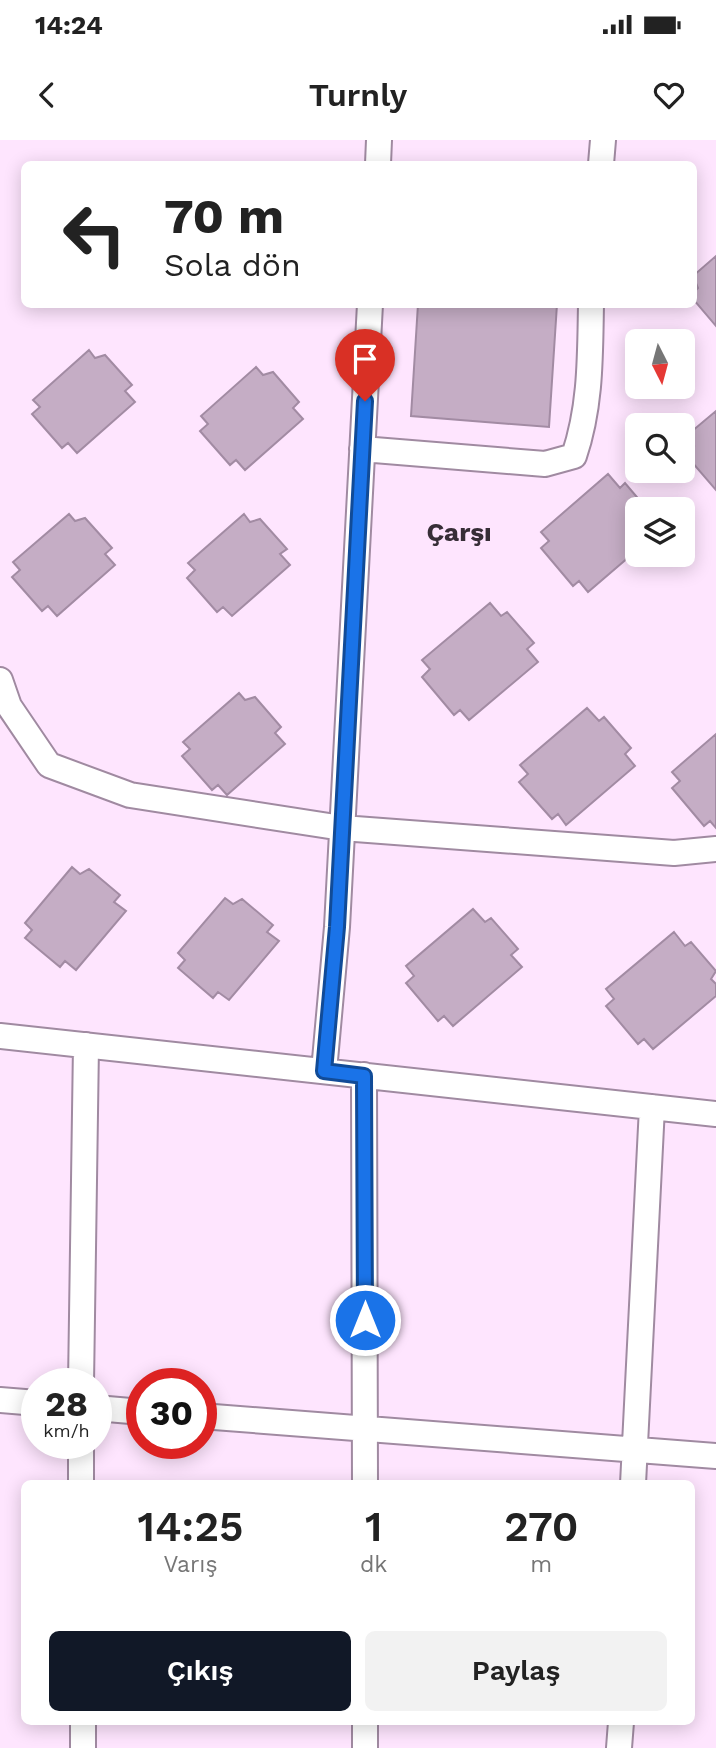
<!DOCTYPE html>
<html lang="tr">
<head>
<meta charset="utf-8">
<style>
	:root { --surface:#fff; --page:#f2f2f2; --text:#222; --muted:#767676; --accent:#111827 }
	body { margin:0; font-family:"Work Sans",sans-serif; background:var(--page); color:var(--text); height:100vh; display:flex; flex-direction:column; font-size:26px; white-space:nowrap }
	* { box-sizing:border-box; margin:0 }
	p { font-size:23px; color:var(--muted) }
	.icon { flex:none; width:38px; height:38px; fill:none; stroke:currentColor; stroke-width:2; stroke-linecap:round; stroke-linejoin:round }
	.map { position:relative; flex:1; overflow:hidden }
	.side { position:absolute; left:21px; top:1340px; width:674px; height:245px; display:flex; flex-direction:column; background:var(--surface); border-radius:10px; box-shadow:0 4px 18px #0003 }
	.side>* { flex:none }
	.hud { position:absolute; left:21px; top:21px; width:676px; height:147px; border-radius:10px; box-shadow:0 4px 18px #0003; background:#fff; color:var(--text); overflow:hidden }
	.needle { width:46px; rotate:174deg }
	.buttons { position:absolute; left:625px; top:189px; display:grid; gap:14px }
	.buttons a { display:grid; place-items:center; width:70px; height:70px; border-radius:10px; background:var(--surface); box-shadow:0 4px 18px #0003; font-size:35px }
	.speed { position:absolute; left:21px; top:1228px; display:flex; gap:14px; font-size:35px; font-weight:700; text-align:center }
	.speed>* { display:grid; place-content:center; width:91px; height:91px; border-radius:50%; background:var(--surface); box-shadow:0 4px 18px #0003; line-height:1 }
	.speed small { font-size:18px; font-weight:400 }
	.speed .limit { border:10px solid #d22; background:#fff; color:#111 }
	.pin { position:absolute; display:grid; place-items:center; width:60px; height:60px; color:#fff; margin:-72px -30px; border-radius:50% 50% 50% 0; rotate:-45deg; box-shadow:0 0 7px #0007 }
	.pin .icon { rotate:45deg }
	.me { position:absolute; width:77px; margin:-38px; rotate:0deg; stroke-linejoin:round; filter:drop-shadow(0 0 5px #0008) }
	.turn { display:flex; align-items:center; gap:24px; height:147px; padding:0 28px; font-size:32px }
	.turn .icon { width:91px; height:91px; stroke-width:2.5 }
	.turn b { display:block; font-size:49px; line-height:60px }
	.eta { display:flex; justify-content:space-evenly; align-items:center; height:119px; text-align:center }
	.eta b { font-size:42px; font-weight:600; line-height:49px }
	.primary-button { display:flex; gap:14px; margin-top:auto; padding:14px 28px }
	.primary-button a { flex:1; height:80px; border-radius:10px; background:var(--accent); color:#fff; font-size:28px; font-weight:600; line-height:80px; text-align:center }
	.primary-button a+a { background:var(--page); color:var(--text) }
	.status { display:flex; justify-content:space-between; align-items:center; height:49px; padding:0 35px; background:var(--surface); direction:ltr }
	.status svg { height:19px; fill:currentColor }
	header { display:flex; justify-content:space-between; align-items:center; height:91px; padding:0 28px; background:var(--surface); font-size:32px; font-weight:600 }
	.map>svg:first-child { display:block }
	.building { fill:#c5adc5; stroke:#a28ba3; stroke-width:2 }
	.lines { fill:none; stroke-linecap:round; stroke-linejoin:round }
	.street-casing { stroke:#a08aa1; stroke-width:28 }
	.street { stroke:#fff; stroke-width:24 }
	.route-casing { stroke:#114b97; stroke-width:18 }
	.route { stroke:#1a73e8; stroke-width:12 }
	.labels { text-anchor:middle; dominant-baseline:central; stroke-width:6; stroke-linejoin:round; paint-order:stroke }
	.district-label { font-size:26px; font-weight:bold; fill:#372e37; stroke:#fee5fe }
</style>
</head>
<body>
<div class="status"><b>14:24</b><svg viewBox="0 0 49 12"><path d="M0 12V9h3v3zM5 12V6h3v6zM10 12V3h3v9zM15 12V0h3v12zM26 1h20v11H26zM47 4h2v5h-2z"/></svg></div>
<header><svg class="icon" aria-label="back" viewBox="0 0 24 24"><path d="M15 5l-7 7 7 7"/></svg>Turnly<svg class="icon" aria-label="heart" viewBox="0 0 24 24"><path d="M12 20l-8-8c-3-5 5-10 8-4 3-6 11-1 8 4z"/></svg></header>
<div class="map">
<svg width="716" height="1608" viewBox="0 0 716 1608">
	<rect width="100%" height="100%" fill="#fee5fe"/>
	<!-- building -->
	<path class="building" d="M716,116V186L693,159V153L698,148L693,136Z
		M418,164L482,167V164H557L549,287L411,276Z
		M89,210L95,218L105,215L132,245L125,251L135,262L77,313L68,303L62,308L32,274L40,267L33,260Z
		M256,227L263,235L273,232L299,262L293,268L303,279L245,330L236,320L230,325L200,291L208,284L201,276Z
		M716,271V350L685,314L694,306L685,297Z
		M608,334L620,348L625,343L647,369H637V410L588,452L579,441L573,446L541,408L549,401L541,392Z
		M69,374L75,381L85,378L112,408L105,414L115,425L57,476L48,466L42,471L12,437L20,430L13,422Z
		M244,374L250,382L260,379L287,409L280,414L290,425L232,476L223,467L217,472L187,438L195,430L188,423Z
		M490,463L501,476L507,472L534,503L527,509L538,522L469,580L460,570L454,575L422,537L430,529L422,520Z
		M239,553L245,560L255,557L281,587L275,593L285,604L227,655L218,645L212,650L182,616L190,609L183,602Z
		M587,568L599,581L604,577L631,608L625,614L635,626L566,685L558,674L552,679L519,642L528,634L520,625Z
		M716,594V688L710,681L704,686L672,648L680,641L672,632Z
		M72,727L80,734L89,729L120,755L114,762L126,771L76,830L65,821L60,827L25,798L32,790L25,783Z
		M225,758L233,764L242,759L273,785L267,792L279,801L229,860L218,852L213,858L178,828L185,820L178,813Z
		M473,769L485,782L491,778L518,809L511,815L522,827L453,886L444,876L438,881L406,843L414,836L406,826Z
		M674,792L685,806L691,802L716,831L711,839L716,844V856L653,909L644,899L638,904L606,866L614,859L606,849Z"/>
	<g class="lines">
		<!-- street casing -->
		<g class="street-casing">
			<path id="street" d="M378,24L379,0
				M601,24L603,0
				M362,309L545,324L574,316C591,266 590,216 591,164
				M0,540L9,566L49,625L130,655L342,688L674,713L716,709
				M0,896L716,974
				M324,931L337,787L370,164
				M364,935L365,1344
				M81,1244L86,905
				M0,1260L37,1263
				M96,1268L142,1272
				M201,1276L716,1316
				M81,1304V1344
				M633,1344L652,967
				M83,1582V1608
				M365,1582V1608
				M619,1608L621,1582"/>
		</g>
		<!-- street -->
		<use href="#street" class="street"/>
	</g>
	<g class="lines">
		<!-- route casing -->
		<g class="route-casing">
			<path id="route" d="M365,261L337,787L324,931L364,936L365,1180"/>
		</g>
		<!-- route -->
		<use href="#route" class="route"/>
	</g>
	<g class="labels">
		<!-- district labels -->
		<g class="district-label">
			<text x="459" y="392">Çarşı</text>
		</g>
	</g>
</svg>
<div class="buttons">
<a><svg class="needle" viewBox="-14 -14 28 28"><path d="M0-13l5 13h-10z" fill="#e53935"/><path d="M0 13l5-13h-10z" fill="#767676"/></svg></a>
<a><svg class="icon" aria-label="search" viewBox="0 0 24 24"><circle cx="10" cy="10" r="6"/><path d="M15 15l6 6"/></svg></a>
<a><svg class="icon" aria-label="layers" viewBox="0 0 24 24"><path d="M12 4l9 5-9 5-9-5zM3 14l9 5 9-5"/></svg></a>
</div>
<div class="speed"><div>28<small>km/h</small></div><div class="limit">30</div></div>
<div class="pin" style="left:365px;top:261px;background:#d93025"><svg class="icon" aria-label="arrive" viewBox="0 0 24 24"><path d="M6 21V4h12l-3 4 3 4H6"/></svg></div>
<svg class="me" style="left:365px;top:1180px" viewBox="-20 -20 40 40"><circle r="17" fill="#1a73e8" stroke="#fff" stroke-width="3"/><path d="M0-11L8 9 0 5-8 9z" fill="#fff"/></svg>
<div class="hud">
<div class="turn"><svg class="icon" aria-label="left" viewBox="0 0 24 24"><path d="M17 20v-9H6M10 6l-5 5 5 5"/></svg><div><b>70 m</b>Sola dön</div></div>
</div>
<section class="side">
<div class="eta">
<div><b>14:25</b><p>Varış</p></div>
<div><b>1</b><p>dk</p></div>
<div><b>270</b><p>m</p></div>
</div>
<div class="primary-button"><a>Çıkış</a><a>Paylaş</a></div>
</section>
</div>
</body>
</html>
